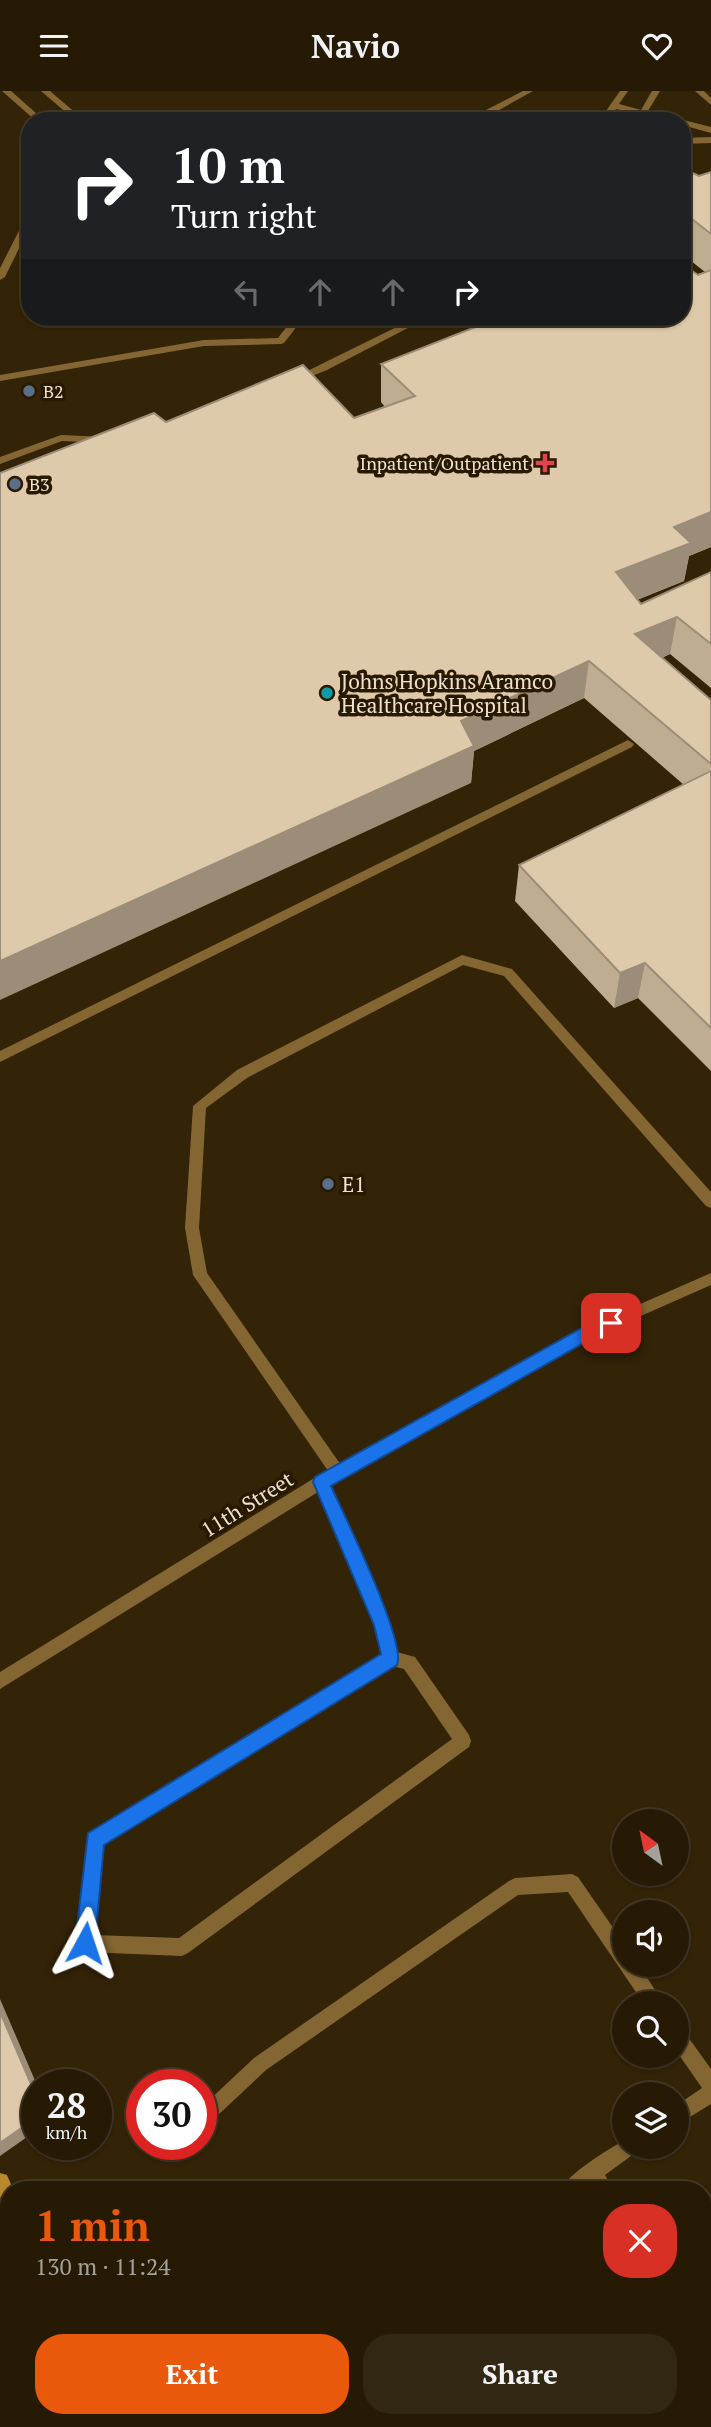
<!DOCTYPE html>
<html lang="en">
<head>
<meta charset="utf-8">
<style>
	:root { --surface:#261a05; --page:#322713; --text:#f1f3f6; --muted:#a4a19a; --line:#423827; --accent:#ea580c }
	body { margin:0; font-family:"PT Serif",serif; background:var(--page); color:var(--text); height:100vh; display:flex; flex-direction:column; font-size:26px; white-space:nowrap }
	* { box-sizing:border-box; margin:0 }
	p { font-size:23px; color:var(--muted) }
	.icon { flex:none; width:38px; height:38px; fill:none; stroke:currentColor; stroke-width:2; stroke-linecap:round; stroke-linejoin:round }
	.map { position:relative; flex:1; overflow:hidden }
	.sheet { position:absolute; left:0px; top:2090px; width:712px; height:247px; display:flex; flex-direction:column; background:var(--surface); border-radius:28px 28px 0 0; box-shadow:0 2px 5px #0004,0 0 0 2px var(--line) }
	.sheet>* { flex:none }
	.banner { position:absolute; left:21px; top:21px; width:670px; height:214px; border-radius:28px; box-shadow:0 2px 5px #0004,0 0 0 2px var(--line); background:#202124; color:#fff; overflow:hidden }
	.needle { width:46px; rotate:327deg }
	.fabs { position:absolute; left:612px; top:1718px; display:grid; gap:14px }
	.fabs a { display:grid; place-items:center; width:77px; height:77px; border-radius:50%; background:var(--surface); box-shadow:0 2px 5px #0004,0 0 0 2px var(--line); font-size:35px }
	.speed { position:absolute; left:21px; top:1978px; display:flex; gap:14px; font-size:35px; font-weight:700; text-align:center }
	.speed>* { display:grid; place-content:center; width:91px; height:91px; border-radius:50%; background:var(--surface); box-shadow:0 2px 5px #0004,0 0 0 2px var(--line); line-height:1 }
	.speed small { font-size:18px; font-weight:400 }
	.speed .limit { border:10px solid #d22; background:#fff; color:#111 }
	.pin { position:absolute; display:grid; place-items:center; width:60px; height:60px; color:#fff; margin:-30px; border-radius:14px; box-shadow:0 4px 10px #0006 }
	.me { position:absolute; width:77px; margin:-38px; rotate:5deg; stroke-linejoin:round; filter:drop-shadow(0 0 5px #0008) }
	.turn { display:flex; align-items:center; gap:24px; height:147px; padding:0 35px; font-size:32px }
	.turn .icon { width:91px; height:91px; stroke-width:2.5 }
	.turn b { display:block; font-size:49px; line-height:60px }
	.lanes { display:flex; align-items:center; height:66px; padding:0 35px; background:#0003; justify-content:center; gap:35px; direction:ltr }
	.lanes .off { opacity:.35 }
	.round { display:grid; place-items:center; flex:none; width:74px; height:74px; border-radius:28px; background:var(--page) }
	.summary { display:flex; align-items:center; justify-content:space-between; height:119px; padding:0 35px }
	h1 { font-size:42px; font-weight:700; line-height:52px; color:var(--accent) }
	.button { display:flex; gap:14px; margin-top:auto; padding:14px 35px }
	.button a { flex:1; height:80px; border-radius:28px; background:var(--accent); color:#fff; font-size:28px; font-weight:700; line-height:80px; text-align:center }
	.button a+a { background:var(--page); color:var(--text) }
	header { display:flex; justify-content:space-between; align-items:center; height:91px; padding:0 35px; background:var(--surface); font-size:32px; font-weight:700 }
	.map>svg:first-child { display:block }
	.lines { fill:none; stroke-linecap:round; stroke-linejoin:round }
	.service { fill:#846632; fill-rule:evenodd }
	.minor { fill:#846632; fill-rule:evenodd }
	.secondary { fill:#ba892f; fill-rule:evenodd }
	.wall { fill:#bfad92 }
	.shaded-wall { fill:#9b8d77 }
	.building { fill:#dec9aa; stroke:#9b8d77; stroke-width:2 }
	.route { fill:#1a73e8; stroke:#114b97; stroke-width:2 }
	.service-dot { fill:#5c6f8a; stroke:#291900; stroke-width:2.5 }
	.health-dot { fill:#e0444e; stroke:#291900; stroke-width:2.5 }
	.culture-dot { fill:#0f9aa8; stroke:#291900; stroke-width:2.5 }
	.labels { text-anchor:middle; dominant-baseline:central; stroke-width:7; stroke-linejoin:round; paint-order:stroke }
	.far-poi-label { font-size:18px; fill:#ece2d2; stroke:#291900; text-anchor:start }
	.poi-label { font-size:21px; fill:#ece2d2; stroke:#291900; text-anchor:start }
	.street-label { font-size:21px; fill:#ece2d2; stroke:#291900 }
</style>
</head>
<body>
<header><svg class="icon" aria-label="menu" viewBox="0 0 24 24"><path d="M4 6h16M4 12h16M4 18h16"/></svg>Navio<svg class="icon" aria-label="heart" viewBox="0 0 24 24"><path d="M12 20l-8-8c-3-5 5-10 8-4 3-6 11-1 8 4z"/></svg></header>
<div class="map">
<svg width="711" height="2336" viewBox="0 0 711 2336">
	<rect width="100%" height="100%" fill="#332307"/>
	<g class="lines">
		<!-- service -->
		<path class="service" d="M523,0H533L492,23L487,30H479L486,19Z
			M695,0H704L711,7V14Z
			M711,46V52L682,53V47Z
			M30,123V135L5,186L0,189V177L26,126Z
			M289,226H299L298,234L284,252L281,253L204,255L0,290V284L204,249L278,247L288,234Z
			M417,226H429L327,279L297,291L289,289Z
			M61,344L106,346L111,349L106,352L62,350L0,373V366Z
			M628,649L634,653L632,656L0,971V960Z
			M462,864L512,878L711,1101V1117L706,1115L504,885L463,874L247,987L206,1017L199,1137L207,1182L343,1377L346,1382L343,1387L338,1389L333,1387L193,1184L185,1137L193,1015L237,979Z"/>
		<!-- minor -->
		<path class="minor" d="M2,0H11L45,30H36Z
			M41,0H50L85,30H76Z
			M620,0H628L619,13L641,19L652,0H660L648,20L711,36V42L682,34V30H666L646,25L643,30H635L638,23L616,18L607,30H599Z
			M711,1182V1194L591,1247L330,1394L391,1534L397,1561L415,1566L469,1644L471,1650L469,1656L188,1862L182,1865L85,1861L79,1858L76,1852L87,1749L89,1743L382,1563L375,1534L318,1401L0,1598V1581L316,1386L581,1239ZM392,1575L404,1578L452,1648L179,1847L94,1844L103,1754Z
			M572,1783L578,1786L625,1854V1874H639L664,1913H644L568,1801L518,1804L266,1979L217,2025L211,2028L205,2025L202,2019L205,2013L254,1967L509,1790L515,1787Z
			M677,1936L683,1939L711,1978V2013L677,2034V2014L702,1997L677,1961Z
			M625,2049V2056H638L635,2062L605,2084L613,2098H593L591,2095L586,2098H562C567,2083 609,2058 625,2049Z
			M704,2242L711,2245V2274L704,2270Z
			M285,2328H310L306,2336H280Z"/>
		<!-- secondary -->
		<path class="secondary" d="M0,2082L7,2084L13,2098H9V2118L2,2116L0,2111Z
			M107,2328H128L132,2336H111Z"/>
	</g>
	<!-- wall -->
	<path class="wall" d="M682,78L699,85L711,81V456L689,465L684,490L637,509L641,513L711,481V597L670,563L662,567L711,609V980L638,907L614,917L515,810L519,774L684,694L584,607L474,660L471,692L166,331L354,327L385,316L381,311V273L705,181L686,166L682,167Z"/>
	<!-- shaded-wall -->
	<path class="shaded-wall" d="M692,128L686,166L682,167V131Z
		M711,421V456L689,465L684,490L611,519L616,481L674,436Z
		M677,526L670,563L629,580L635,543Z
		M589,570L584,607L474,660L471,692L0,909V870L461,630Z
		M645,872L638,907L614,917L620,882Z
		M0,1908L37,1994V2007L0,1921Z
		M37,2026V2039L0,2065V2052Z"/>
	<!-- building -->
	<path class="building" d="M682,78H684L699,85L711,81V143L692,128L682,131Z
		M682,173L698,184L711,179V421L674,436L691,452L616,481L641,513L711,481V553L677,526L635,543L711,609V673L589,570L461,630L474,655L0,870V382L154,322L166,331L303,274L354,327L415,305L381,273L501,226H682Z
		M711,680V937L645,872L620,882L519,774Z
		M0,1921L37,2007V2026L0,2052Z"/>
	<!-- route -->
	<path class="route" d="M611,1225L616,1227L619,1232L616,1237L591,1248L331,1395C344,1424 407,1551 397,1574L104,1754L95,1852L92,1859L85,1862L78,1859L75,1852L88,1742L381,1563L374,1534L313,1391L315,1386L580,1238Z"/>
	<!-- markers -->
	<g class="service-dot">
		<circle cx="29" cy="300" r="7"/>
		<circle cx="15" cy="393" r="7"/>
		<circle cx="328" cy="1093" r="7"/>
	</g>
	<path class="health-dot" d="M541.5 361.5h7v7h7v7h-7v7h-7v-7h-7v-7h7z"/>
	<circle class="culture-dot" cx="327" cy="602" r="7"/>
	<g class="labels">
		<!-- far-poi labels -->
		<g class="far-poi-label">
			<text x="43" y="300">B2</text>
			<text x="529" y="372" text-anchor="end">Inpatient/Outpatient</text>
			<text x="29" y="393">B3</text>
		</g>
		<!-- poi labels -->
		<g class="poi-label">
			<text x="341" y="590">Johns Hopkins Aramco<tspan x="341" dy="24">Healthcare Hospital</tspan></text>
			<text x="342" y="1093">E1</text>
		</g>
		<!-- street labels -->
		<g class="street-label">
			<text transform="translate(247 1413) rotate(-32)">11th Street</text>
		</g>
	</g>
</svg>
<div class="fabs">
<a><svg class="needle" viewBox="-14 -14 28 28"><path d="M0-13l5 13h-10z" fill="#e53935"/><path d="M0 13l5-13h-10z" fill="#a4a19a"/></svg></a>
<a><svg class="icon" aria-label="sound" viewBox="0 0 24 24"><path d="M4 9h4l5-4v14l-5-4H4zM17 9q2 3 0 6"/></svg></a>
<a><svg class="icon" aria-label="search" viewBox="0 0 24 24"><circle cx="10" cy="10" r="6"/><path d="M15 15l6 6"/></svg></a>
<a><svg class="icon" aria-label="layers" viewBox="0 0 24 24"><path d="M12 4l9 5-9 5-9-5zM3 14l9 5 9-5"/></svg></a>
</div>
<div class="speed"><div>28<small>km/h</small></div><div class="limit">30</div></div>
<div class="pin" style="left:611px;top:1232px;background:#d93025"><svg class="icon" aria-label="arrive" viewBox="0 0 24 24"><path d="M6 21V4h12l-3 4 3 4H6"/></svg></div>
<svg class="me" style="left:85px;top:1852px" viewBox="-20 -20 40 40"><path d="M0-17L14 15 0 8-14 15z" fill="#1a73e8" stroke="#fff" stroke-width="4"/></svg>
<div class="banner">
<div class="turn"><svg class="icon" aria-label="right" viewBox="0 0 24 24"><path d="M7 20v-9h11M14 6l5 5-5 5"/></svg><div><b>10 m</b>Turn right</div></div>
<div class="lanes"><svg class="icon off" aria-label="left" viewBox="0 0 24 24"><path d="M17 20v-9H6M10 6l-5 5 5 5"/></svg><svg class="icon off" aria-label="ahead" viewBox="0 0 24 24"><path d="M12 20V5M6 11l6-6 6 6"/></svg><svg class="icon off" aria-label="ahead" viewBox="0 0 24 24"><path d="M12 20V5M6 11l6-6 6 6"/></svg><svg class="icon" aria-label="right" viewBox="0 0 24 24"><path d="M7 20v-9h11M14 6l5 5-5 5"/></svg></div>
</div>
<section class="sheet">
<div class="summary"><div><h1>1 min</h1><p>130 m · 11:24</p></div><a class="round" style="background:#d93025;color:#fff"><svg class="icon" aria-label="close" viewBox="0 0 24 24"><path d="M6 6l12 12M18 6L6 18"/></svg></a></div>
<div class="button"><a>Exit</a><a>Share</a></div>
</section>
</div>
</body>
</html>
